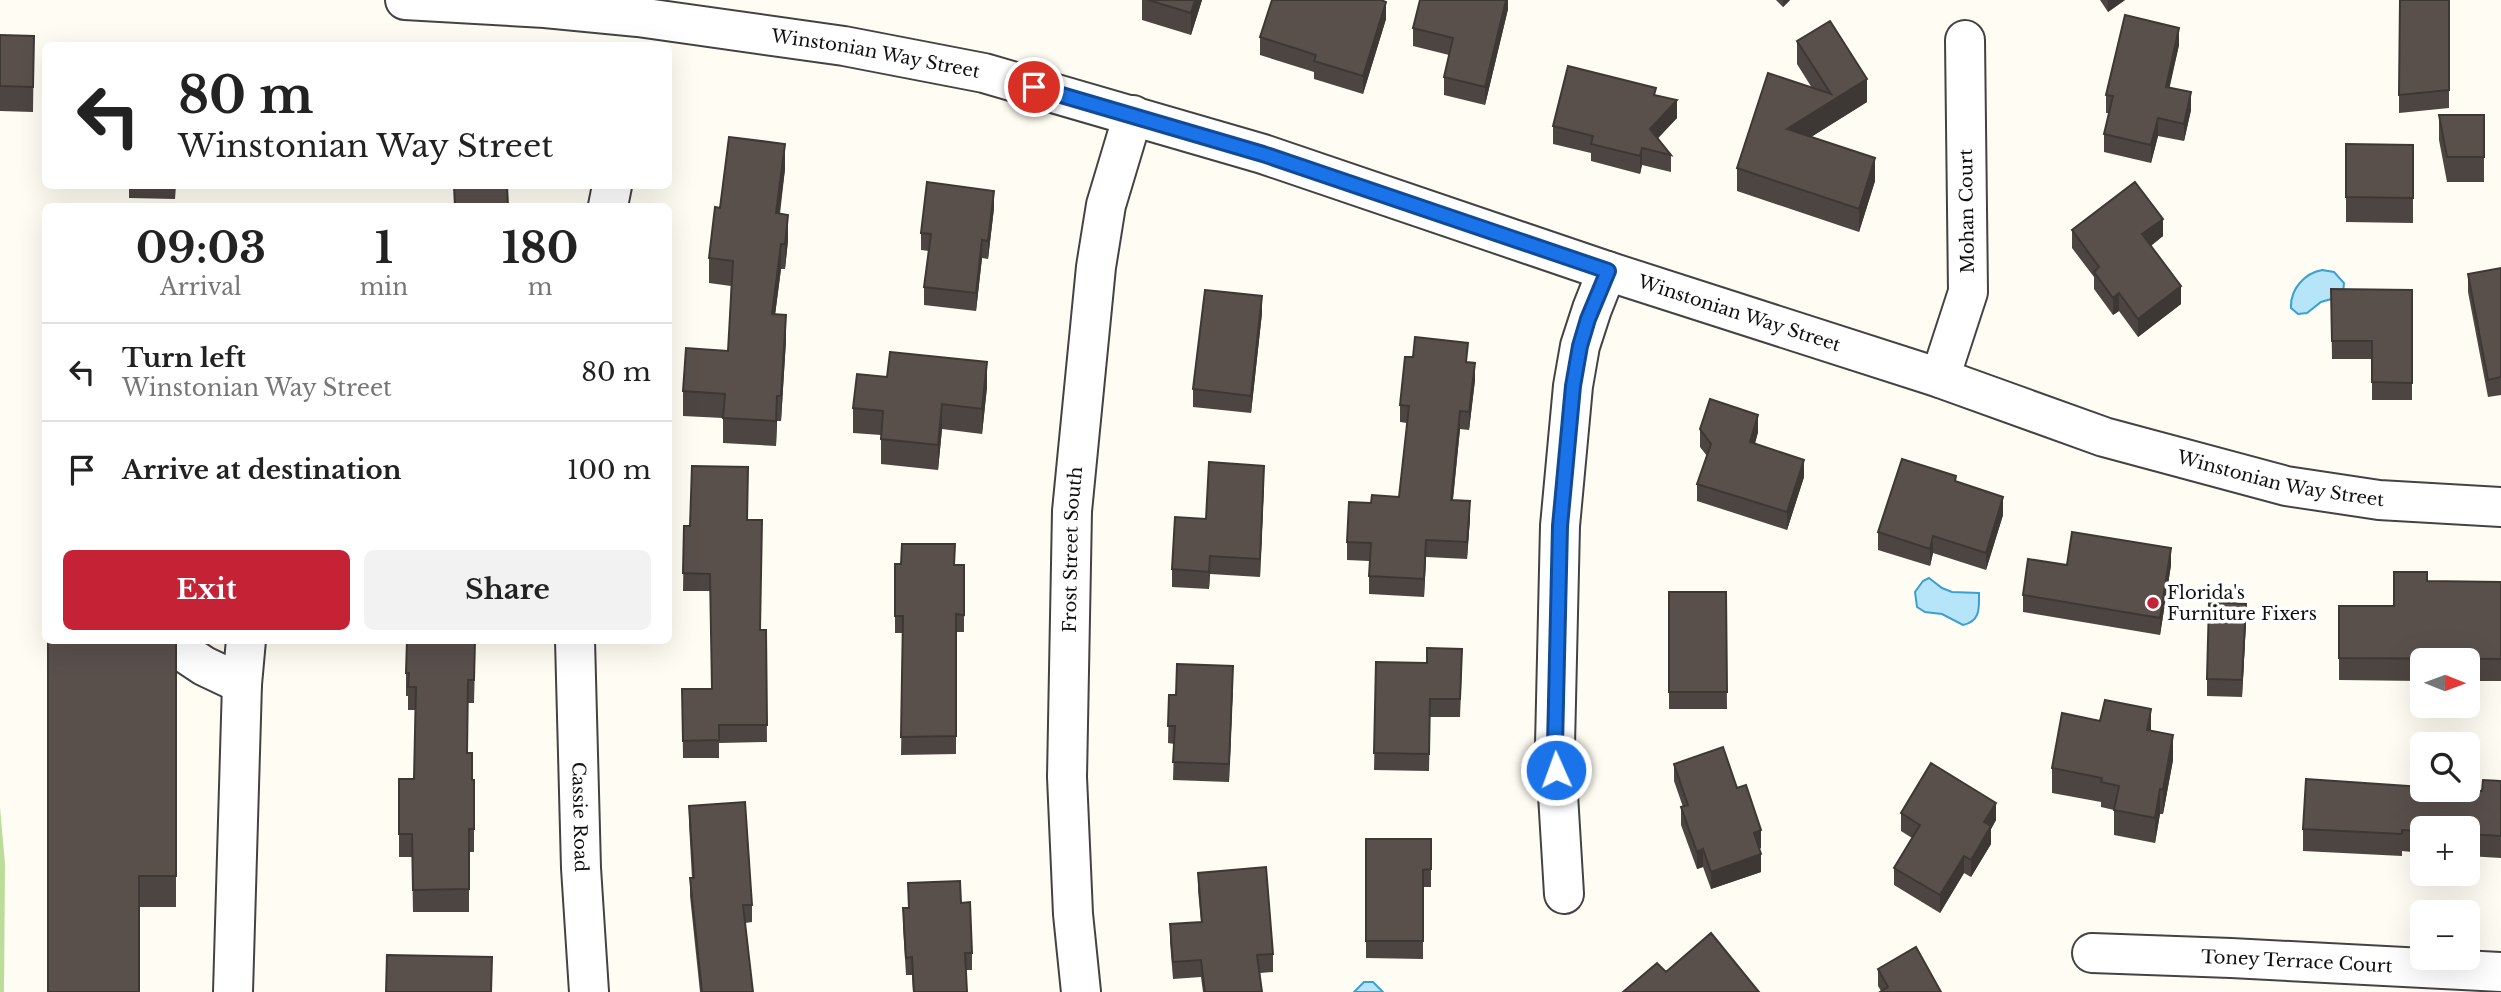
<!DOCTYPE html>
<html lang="en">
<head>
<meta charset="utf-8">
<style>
	:root { --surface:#fff; --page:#f2f2f2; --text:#222; --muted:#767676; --line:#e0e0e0; --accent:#c62235 }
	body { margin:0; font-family:"Libre Baskerville",serif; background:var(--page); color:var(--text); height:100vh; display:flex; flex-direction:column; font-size:26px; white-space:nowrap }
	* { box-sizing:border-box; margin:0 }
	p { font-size:23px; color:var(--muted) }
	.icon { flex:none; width:38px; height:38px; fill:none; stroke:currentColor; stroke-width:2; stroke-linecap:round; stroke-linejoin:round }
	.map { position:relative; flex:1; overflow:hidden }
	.side { position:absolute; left:42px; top:203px; width:630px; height:441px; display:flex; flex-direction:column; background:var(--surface); border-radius:10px; box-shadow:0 7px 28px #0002 }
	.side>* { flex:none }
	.top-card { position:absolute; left:42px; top:42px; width:630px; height:147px; border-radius:10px; box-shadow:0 7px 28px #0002; background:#fff; color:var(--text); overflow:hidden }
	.needle { width:46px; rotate:91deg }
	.fabs { position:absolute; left:2410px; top:648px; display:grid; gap:14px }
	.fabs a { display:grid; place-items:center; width:70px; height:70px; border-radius:10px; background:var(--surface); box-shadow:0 7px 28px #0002; font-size:35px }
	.pin { position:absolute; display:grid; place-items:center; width:60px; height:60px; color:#fff; margin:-30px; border:4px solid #fff; border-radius:50%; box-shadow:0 2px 7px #0007 }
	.me { position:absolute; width:77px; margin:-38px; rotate:358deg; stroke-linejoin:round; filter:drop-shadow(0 0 5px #0008) }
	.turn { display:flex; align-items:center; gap:24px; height:147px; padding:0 21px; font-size:32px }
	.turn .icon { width:91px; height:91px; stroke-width:2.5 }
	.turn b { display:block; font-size:49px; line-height:60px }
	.eta { display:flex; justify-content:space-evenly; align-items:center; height:119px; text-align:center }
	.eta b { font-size:42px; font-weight:700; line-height:49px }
	.button { display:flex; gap:14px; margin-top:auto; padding:14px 21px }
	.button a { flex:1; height:80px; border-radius:10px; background:var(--accent); color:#fff; font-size:28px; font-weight:700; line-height:80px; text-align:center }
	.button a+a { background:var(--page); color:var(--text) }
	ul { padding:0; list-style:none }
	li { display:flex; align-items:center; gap:21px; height:98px; padding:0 21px; border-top:2px solid var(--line) }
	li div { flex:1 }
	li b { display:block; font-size:26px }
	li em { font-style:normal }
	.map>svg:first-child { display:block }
	.forest { fill:#bcdd99 }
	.water { fill:#b6e4f8; stroke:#3aa0d2; stroke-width:2 }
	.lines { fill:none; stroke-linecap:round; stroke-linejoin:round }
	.minor-casing { stroke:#434343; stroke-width:42 }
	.minor { stroke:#fff; stroke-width:38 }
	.wall { fill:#4d4541 }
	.shaded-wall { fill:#3e3835 }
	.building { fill:#59504c; stroke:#3e3835; stroke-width:2 }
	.route-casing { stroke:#114b97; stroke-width:18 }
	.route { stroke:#1a73e8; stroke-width:12 }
	.poi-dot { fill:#c62235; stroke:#fff; stroke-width:2.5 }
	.labels { text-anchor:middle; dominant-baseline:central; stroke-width:7; stroke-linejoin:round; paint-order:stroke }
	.street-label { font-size:18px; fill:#101010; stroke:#fff }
	.poi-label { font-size:18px; fill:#101010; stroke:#fff; text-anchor:start }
</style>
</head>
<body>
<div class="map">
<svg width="2501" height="992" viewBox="0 0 2501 992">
	<rect width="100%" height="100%" fill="#fffcf3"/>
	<!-- forest -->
	<path class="forest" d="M0,807L5,864L4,992H0Z"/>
	<!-- water -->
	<path class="water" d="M2322,270L2334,272L2344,283L2343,293L2338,297L2321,302L2307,313L2298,314L2291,308C2290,289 2305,273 2322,270Z
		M1929,578L1942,588L1952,592L1979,593C1979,607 1981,621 1963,625L1942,614L1925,612L1917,607L1915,592L1923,581Z
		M1364,982H1373L1383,992H1354Z"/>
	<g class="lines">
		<!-- minor casing -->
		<g class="minor-casing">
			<g id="minor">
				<path id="s1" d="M405,0L545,8L638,17L844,46L984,73L1263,154L1607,271L1940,378L2104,437L2286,486L2379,500L2501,507"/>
				<path d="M608,206L612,186"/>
				<path d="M1940,378L1968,292L1965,40"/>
				<path d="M165,640L204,666L242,684"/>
				<path id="s2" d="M575,640L581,868L589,992"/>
				<path d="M1564,894L1555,745L1560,526L1573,386L1580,346L1592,309L1607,271"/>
				<path id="s3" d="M2092,953L2231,958L2501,972"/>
				<path d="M233,992L242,684L246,640"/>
				<path id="s4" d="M1081,992L1073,914L1067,777L1072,511L1096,267L1106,205L1133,115"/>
			</g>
		</g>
		<!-- minor -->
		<use href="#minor" class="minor"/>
	</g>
	<!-- wall -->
	<path class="wall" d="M1142,0H1202L1191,35L1142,20Z
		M1508,0V9L1485,105L1444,95V77L1449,55L1413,46V28Z
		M1776,0H1790L1783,7Z
		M2100,0H2125L2108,12Z
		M2449,0V108L2399,113V95Z
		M1386,19L1363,94L1314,79V72L1260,55V37Z
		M0,35L34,36L33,112L0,111Z
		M1797,41L1867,102L1811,137L1875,181L1859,232L1737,191V168L1812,88L1797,64Z
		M2179,45L2169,87L2191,110L2184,141L2158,136L2151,163L2104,152V134L2109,113H2106V95Z
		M1656,95L1677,118L1657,138L1671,155V172L1642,165L1640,174L1591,161V153L1553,144V126Z
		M2439,115H2484V182H2447L2439,140Z
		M2346,144L2413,145V223L2346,222Z
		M785,169L780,214L788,240L785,269H781L775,314L786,340L781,421H777L776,446L723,443V418L683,416V391L728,351L731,286L709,283V258L720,208Z
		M129,186H176L175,199L129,198Z
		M994,208L988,259L982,258L976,311L924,305V287L929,251L921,250V233Z
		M2072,230L2163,236L2151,246L2181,304L2138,337L2119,311L2113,315L2094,289V277L2072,248Z
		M2501,268V395L2488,397L2468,292V274Z
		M2331,289L2412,290V400H2372V359H2332Z
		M1262,313L1251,413L1193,407V389Z
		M1468,362L1475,380L1469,430L1460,429L1453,500L1470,518L1467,559L1426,557L1424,597L1369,594V561L1347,560V542L1371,503L1399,497L1407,423L1400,422V405Z
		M987,387L982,434L942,429L938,470L881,464V435L853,433V408Z
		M1700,429L1758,432L1755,444L1804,477L1787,530L1697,501V484L1707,456L1700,447Z
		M1956,482L2003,515L1986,570L1933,553L1930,566L1878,550V532Z
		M1264,483L1260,577L1210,574L1209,589L1172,587V569L1206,519Z
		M748,520L760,630H766L767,742L719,743V758H683L682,689H712L710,591H683L684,526Z
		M895,564L964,565V632H956V754L901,755L903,633H895Z
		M2067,565H2171L2160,635L2023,612V595Z
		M2427,581L2501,582V681H2468V660H2422V681L2339,680V606H2394Z
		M1669,592H1726L1727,709H1669Z
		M2246,621L2242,697L2207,696V679Z
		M176,643V907H139L48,992Z
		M475,661L474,703H468L467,753L472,780H474V852H469V912H413L412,857H399V834L414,779L415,710H408V696H406V673Z
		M1376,662L1462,666L1460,717H1430L1429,771L1374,770Z
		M1233,683L1229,782L1173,780L1174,744L1168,743L1169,695H1176Z
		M2151,730L2173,760L2163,814H2160L2155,843L2114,835V810L2101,807V802L2052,793V768Z
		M1674,764L1737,788L1761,848L1759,849L1761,872L1711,889L1703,867L1697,869L1681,825V807H1683L1674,781Z
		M2501,781V858L2468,856V828H2422V853L2402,851V856L2303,851V829L2482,791Z
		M689,806L752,905V922L745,923L753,992H700L690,896V878H692L689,824Z
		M1901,813L1996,820L1991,829V844L1971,877L1964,873L1940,913L1894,885V868L1912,838L1901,831Z
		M1366,839H1431V887H1423V959L1366,958Z
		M1198,873L1273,954V972L1260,973L1262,992H1203L1201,977L1173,979L1170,942V924L1201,922L1198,890Z
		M908,883L961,903L972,953V970H966L967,992H913L912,975H906L903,926V908H909Z
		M1878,969L1941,992L1881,991L1878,986Z"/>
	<!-- shaded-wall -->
	<path class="shaded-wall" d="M1195,0H1202L1191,35V13Z
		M1506,0H1508V9L1485,105V87Z
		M1783,0H1790L1783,7Z
		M2108,0H2125L2108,12Z
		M1386,2V19L1363,94V76Z
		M2179,28V45L2166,104V87Z
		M1867,79V102L1787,152V129Z
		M2191,92V110L2184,141V124Z
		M1677,100V118L1650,147V129Z
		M2158,118V136L2151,163V145Z
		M785,144V169L776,238V213Z
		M1642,148V165L1640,174V156Z
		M1875,158V181L1859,232V209Z
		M994,191V208L988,259V241Z
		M788,215V240L785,269V244Z
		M2163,219V236L2142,252V234Z
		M982,240V258L976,311V293Z
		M781,244V269L772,339V314Z
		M2181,286V304L2138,337V319Z
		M2119,293V311L2113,315V298Z
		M1262,296V313L1251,413V396Z
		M786,315V340L781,421V396Z
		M987,362V387L982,434V409Z
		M1475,363V380L1469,430V412Z
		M777,396V421L776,446V421Z
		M942,404V429L938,470V445Z
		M1460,411V429L1451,517V500Z
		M1758,415V432L1750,460V442Z
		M1804,460V477L1787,530V512Z
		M1264,466V483L1260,577V559Z
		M2003,497V515L1986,570V553Z
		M1470,501V518L1467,559V542Z
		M1933,536V553L1930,566V549Z
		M1426,540V557L1424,597V579Z
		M2171,548V565L2160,635V618Z
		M1210,556V574L1209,589V572Z
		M2246,604V621L2242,697V680Z
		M1233,666V683L1229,782V764Z
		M2151,709V734L2147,730Z
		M2173,735V760L2163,814V790Z
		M2160,789V814L2155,843V818Z
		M1996,803V820L1991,829V844L1971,877V860L1984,822Z
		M1761,830V848L1754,851V833Z
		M1703,849V867L1697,869V852Z
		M1761,854V872L1711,889V872Z
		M1964,856V873L1940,913V895Z"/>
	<!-- building -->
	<path class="building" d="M1148,0H1195L1191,13Z
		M1272,0H1381L1386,2L1363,76L1314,61L1316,55L1260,37Z
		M1420,0H1506L1485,87L1444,77L1453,38L1413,28Z
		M2400,0H2449V90L2399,95Z
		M2125,15L2179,28L2166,87L2191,92L2184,124L2158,118L2151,145L2104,134L2113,96L2106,95Z
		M1830,21L1867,79L1787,129L1875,158L1859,209L1737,168L1768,73L1831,94L1797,41Z
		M0,35L34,36L33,87L0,86Z
		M1568,66L1656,88L1654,95L1677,100L1650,129L1671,155L1642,148L1640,156L1591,144L1593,136L1553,126Z
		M2439,115H2484V157H2447Z
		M729,137L785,144L776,213L788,215L785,244H781L772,314L786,315L781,396H777L776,421L723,418L725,394L683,391L686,348L728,351L733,261L709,258L715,207L720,208Z
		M2346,144L2413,145V198L2346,197Z
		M927,182L994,191L988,241L982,240L976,293L924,287L931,234L921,233Z
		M2135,182L2163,219L2142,234L2181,286L2138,319L2119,293L2113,298L2094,272L2099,267L2072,230Z
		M454,186H507L508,206H455Z
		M2501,268V377L2488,380L2468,274Z
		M2331,289L2412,290V383L2372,382V341H2332Z
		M1205,290L1262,296L1251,396L1193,389Z
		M1415,337L1468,343L1466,362L1475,363L1469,412L1460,411L1451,500L1470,501L1467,542L1426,540L1424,579L1369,576L1371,543L1347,542L1349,502L1371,503L1372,495L1399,497L1409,406L1400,405L1405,357H1413Z
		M890,352L987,362L982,409L942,404L938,445L881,439L883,411L853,408L857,374L887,377Z
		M1710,399L1758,415L1750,442L1804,460L1787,512L1697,484L1711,444L1700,429Z
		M1902,459L1956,476L1955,481L2003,497L1986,553L1933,536L1930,549L1878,532Z
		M1209,462L1264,466L1260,559L1210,556L1209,572L1172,569L1175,517L1206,519Z
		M692,466L748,467L747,520H762L760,630H766L767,725H719V740L683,741L682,689H712L710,574L683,573L684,526H690Z
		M2072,532L2171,548L2160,618L2023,595L2028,559L2067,565Z
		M902,544H955L954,565H964V615L956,614V736L901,737L903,616H895V564H901Z
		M2394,572H2427V581L2501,582V659L2339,658V606H2394Z
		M1669,592H1726L1727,692H1669Z
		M2209,602L2246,604L2242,680L2207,679Z
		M48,640H172L176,643V876H139V992H48Z
		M407,640H475L474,680H468L467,753H472V780H474V829H469V889L413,890L412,834H399V779H414L416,687H408L409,673H406Z
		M1427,648L1462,649L1460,699H1430L1429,754L1374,753L1376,662L1427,663Z
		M1177,664L1233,666L1229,764L1173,762L1175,726H1168L1169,695H1176Z
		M2105,700L2151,709L2147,730L2173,735L2163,790L2160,789L2155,818L2114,810L2119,786L2101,782L2102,778L2052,768L2062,713L2100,721Z
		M1723,747L1737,788L1746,785L1761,830L1754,833L1761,854L1711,872L1703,849L1697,852L1681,807L1688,805L1674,764Z
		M1931,763L1996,803L1984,822L1991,826L1971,860L1964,856L1940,895L1894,868L1920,825L1901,813Z
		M2306,779L2422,787V789H2456L2482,791L2483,780L2501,781V836L2468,834V828H2422V831L2402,830V834L2303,829Z
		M745,802L752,905H743L753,992H702L690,878H694L689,806Z
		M1366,839H1431V869L1423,870V941H1366Z
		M1266,867L1273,954L1257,955L1262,992H1205L1201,960L1173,962L1170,924L1202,922L1198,873Z
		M960,881L961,903L970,902L972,953H965L967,992H914L912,957L906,958L903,908H909L908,883Z
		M1711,933L1759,992H1623L1657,963L1666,972Z
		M1916,947L1941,992H1880L1888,987L1878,969Z
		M387,955L492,957L491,992H386Z"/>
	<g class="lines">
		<!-- route casing -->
		<g class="route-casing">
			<path id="route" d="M1034,87L1263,154L1608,271L1588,319L1580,346L1573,386L1560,526L1555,745L1556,770"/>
		</g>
		<!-- route -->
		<use href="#route" class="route"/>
	</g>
	<!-- markers -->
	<circle class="poi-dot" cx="2153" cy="603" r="7"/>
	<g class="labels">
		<!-- street labels -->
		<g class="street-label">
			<text stroke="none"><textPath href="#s1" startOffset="474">Winstonian Way Street</textPath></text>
			<text transform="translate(1967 211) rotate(-91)">Mohan Court</text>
			<text stroke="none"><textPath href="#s1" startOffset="1377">Winstonian Way Street</textPath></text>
			<text stroke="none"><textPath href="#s1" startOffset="1944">Winstonian Way Street</textPath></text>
			<text stroke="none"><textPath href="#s4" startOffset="443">Frost Street South</textPath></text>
			<text stroke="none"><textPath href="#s2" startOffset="177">Cassie Road</textPath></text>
			<text stroke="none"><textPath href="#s3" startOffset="205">Toney Terrace Court</textPath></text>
		</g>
		<!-- poi labels -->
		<g class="poi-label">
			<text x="2167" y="593">Florida's<tspan x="2167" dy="21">Furniture Fixers</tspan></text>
		</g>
	</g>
</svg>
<div class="fabs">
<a><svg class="needle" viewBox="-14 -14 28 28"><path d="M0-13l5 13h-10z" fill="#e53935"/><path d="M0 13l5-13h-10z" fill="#767676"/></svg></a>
<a><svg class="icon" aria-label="search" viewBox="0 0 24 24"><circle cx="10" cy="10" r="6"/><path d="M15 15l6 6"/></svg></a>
<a>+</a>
<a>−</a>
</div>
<div class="pin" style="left:1034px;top:87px;background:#d93025"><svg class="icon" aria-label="arrive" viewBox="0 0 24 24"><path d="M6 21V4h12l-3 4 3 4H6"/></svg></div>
<svg class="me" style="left:1556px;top:770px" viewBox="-20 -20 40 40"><circle r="17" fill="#1a73e8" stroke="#fff" stroke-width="3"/><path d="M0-11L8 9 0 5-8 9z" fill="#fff"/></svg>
<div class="top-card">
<div class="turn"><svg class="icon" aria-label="left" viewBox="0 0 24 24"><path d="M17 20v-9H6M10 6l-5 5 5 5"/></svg><div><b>80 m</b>Winstonian Way Street</div></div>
</div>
<section class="side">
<div class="eta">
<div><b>09:03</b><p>Arrival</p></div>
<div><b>1</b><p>min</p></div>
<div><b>180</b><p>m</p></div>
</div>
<ul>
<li><svg class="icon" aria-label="left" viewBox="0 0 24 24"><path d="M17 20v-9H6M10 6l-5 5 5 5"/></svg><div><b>Turn left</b><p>Winstonian Way Street</p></div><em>80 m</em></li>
<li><svg class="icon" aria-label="arrive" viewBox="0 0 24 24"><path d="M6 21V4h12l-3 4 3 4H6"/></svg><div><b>Arrive at destination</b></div><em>100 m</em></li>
</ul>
<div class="button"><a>Exit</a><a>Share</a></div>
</section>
</div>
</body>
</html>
